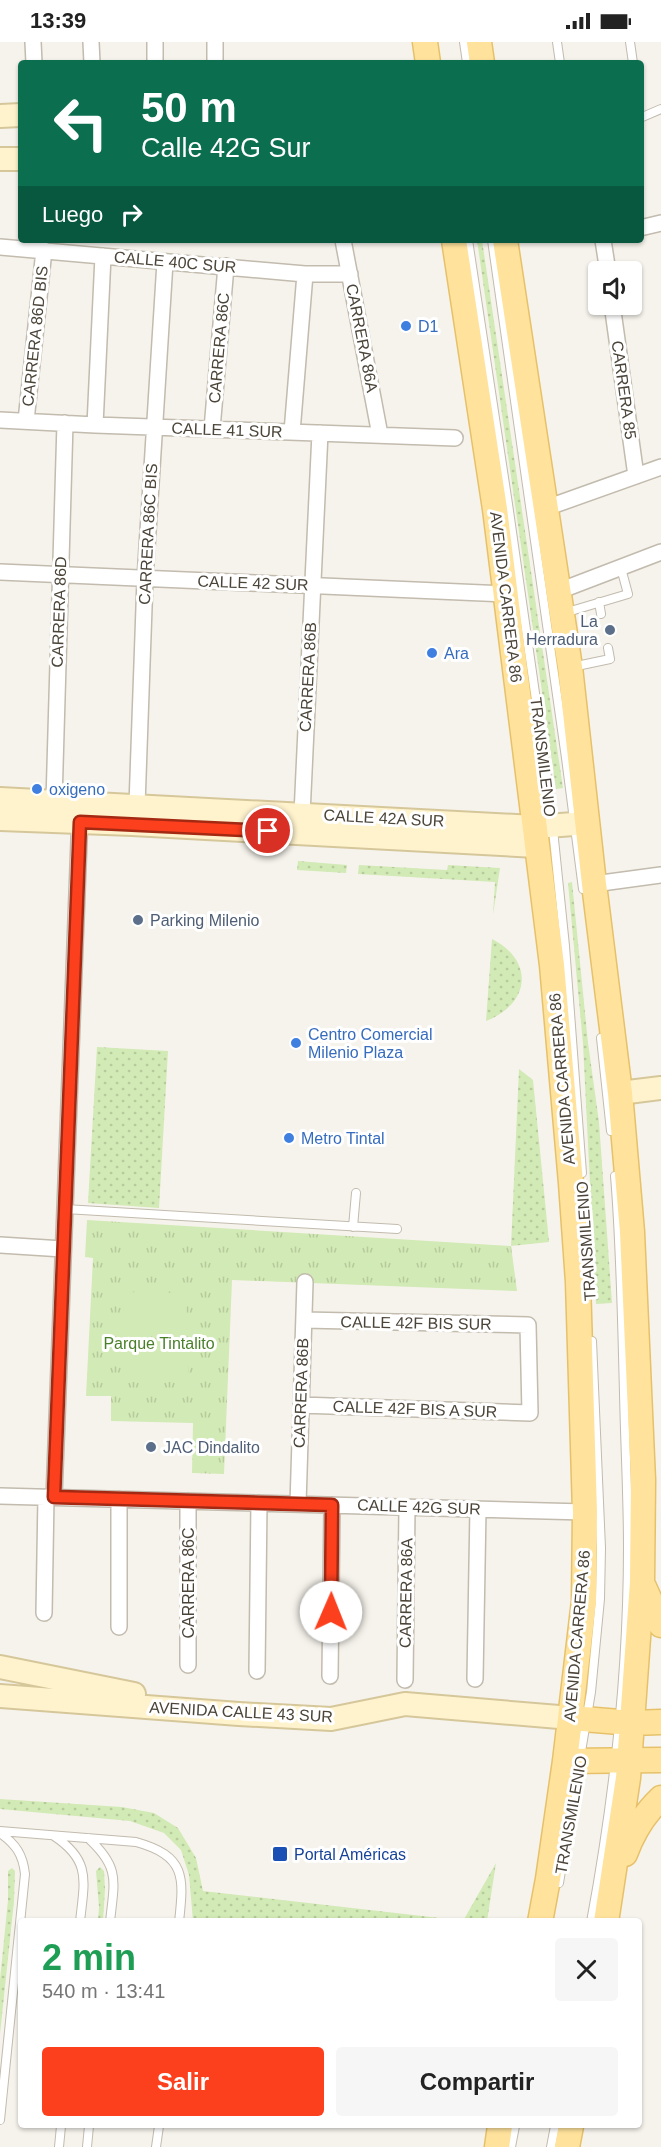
<!DOCTYPE html>
<html lang="es">
<head>
<meta charset="utf-8">
<style>
	:root { --surface:#fff; --page:#f6f6f6; --text:#222; --muted:#767676; --accent:#fc3f1d }
	body { margin:0; font-family:Helvetica,sans-serif; background:var(--page); color:var(--text); height:100vh; display:flex; flex-direction:column; font-size:22px; white-space:nowrap }
	* { box-sizing:border-box; margin:0 }
	p { font-size:20px; color:var(--muted) }
	.icon { flex:none; width:33px; height:33px; fill:none; stroke:currentColor; stroke-width:2; stroke-linecap:round; stroke-linejoin:round }
	.map { position:relative; flex:1; overflow:hidden }
	.details { position:absolute; left:18px; top:1876px; width:624px; height:210px; display:flex; flex-direction:column; background:var(--surface); border-radius:6px; box-shadow:0 2px 4px #0004 }
	.details>* { flex:none }
	.guide { position:absolute; left:18px; top:18px; width:626px; height:183px; border-radius:6px; box-shadow:0 2px 4px #0004; background:#0b6e4f; color:#fff; overflow:hidden }
	.buttons { position:absolute; left:588px; top:219px; display:grid; gap:12px }
	.buttons a { display:grid; place-items:center; width:54px; height:54px; border-radius:6px; background:var(--surface); box-shadow:0 2px 4px #0004; font-size:30px }
	.pin { position:absolute; display:grid; place-items:center; width:51px; height:51px; color:#fff; margin:-26px; border:3px solid #fff; border-radius:50%; box-shadow:0 2px 6px #0007 }
	.me { position:absolute; width:66px; margin:-33px; rotate:1deg; stroke-linejoin:round; filter:drop-shadow(0 0 4px #0008) }
	.turn { display:flex; align-items:center; gap:21px; height:126px; padding:0 24px; font-size:27px }
	.turn .icon { width:78px; height:78px; stroke-width:2.5 }
	.turn b { display:block; font-size:42px; line-height:51px }
	.then { display:flex; align-items:center; height:57px; padding:0 24px; background:#0003; gap:12px; font-size:22px }
	.round { display:grid; place-items:center; flex:none; width:63px; height:63px; border-radius:6px; background:var(--page) }
	.summary { display:flex; align-items:center; justify-content:space-between; height:102px; padding:0 24px }
	h1 { font-size:36px; font-weight:800; line-height:45px; color:#1e9e55 }
	.primary-button { display:flex; gap:12px; margin-top:auto; padding:12px 24px }
	.primary-button a { flex:1; height:69px; border-radius:6px; background:var(--accent); color:#fff; font-size:24px; font-weight:800; line-height:69px; text-align:center }
	.primary-button a+a { background:var(--page); color:var(--text) }
	.status { display:flex; justify-content:space-between; align-items:center; height:42px; padding:0 30px; background:var(--surface); direction:ltr }
	.status svg { height:16px; fill:currentColor }
	.map>svg:first-child { display:block }
	.grass { fill:url(#grass-dots) }
	.park { fill:url(#park-tufts) }
	.pitch { fill:#d2eab5 }
	.lines { fill:none; stroke-linecap:round; stroke-linejoin:round }
	.lane-casing { stroke:#c2bbae; stroke-width:10 }
	.street-casing { stroke:#c2bbae; stroke-width:18 }
	.secondary-casing { stroke:#d6c79b; stroke-width:26 }
	.primary-casing { stroke:#e6c16a; stroke-width:27 }
	.lane { stroke:#fff; stroke-width:8 }
	.street { stroke:#fff; stroke-width:15 }
	.secondary { stroke:#fff3cd; stroke-width:22 }
	.primary { stroke:#ffe39c; stroke-width:24 }
	.route-casing { stroke:#a42913; stroke-width:15 }
	.route { stroke:#fc3f1d; stroke-width:10 }
	.shop-dot { fill:#3f7fe0; stroke:#fff; stroke-width:2 }
	.service-dot { fill:#5c6f8a; stroke:#fff; stroke-width:2 }
	.transit-dot { fill:#1a4fb4; stroke:#fff; stroke-width:2 }
	.labels { text-anchor:middle; dominant-baseline:central; stroke-width:6; stroke-linejoin:round; paint-order:stroke }
	.street-label { font-size:16px; fill:#4b4439; stroke:#fff }
	.shop-label { font-size:16px; fill:#366cbe; stroke:#fff; text-anchor:start }
	.service-label { font-size:16px; fill:#4e5e75; stroke:#fff; text-anchor:start }
	.park-label { font-size:16px; fill:#4a7f2a; stroke:#fff }
	.transit-label { font-size:16px; fill:#164399; stroke:#fff; text-anchor:start }
</style>
</head>
<body>
<div class="status"><b>13:39</b><svg viewBox="0 0 49 12"><path d="M0 12V9h3v3zM5 12V6h3v6zM10 12V3h3v9zM15 12V0h3v12zM26 1h20v11H26zM47 4h2v5h-2z"/></svg></div>
<div class="map">
<svg width="661" height="2105" viewBox="0 0 661 2105">
	<defs>
		<pattern id="grass-dots" width="8" height="8" patternUnits="userSpaceOnUse" patternTransform="scale(1.5)"><rect width="8" height="8" fill="#d2eab5"/><path d="M2 2h.1M6 6h.1" fill="none" stroke="#b6ca9c" stroke-width="1.8" stroke-linecap="round"/></pattern>
		<pattern id="park-tufts" width="24" height="20" patternUnits="userSpaceOnUse" patternTransform="scale(1.5)"><rect width="24" height="20" fill="#d2eab5"/><path d="M3 7l-1-3M5 7V3M7 7l1-3M15 17l-1-3M17 17v-4M19 17l1-3" fill="none" stroke="#b6ca9c"/></pattern>
	</defs>
	<rect width="100%" height="100%" fill="#f6f3ec"/>
	<!-- grass -->
	<path class="grass" d="M477,198H482L563,746L556,747Z
		M298,819L347,823L346,831L297,828Z
		M359,823L447,828L448,823L500,826L493,873L495,840L358,832Z
		M572,840L588,1001L599,1080L612,1261L596,1262L583,1002L568,841Z
		M492,897C535,919 530,962 486,979Z
		M97,1005L168,1009L159,1166L88,1161Z
		M519,1027L533,1038L549,1200L511,1204Z
		M0,1757L122,1765L154,1771L178,1786L196,1816L203,1849L448,1877L446,1880L193,1879L189,1833L181,1808L164,1791L130,1779L0,1767Z
		M496,1821L487,1879H463Z
		M100,1825L104,1829L105,1847L103,1879H98L99,1865L96,1829Z
		M12,1826L15,1829L14,1859L0,1992V1938L8,1858V1829Z"/>
	<!-- park -->
	<path class="park" d="M87,1178L511,1204L517,1249L232,1238L224,1432L192,1431L193,1381L111,1379V1354H86L93,1216L85,1215Z"/>
	<!-- pitch -->
	<path class="pitch" d="M122,1250L187,1251L186,1290L121,1289Z
		M121,1301H189L188,1340H121Z"/>
	<g class="lines">
		<!-- lane casing -->
		<g class="lane-casing">
			<path id="lane" d="M464,0L467,21
				M557,0L560,21
				M630,0L633,21
				M640,76L661,67
				M468,198L508,462L549,749L565,904L582,1131
				M492,198L566,716L583,847
				M599,560L601,572
				M564,571L628,552L621,526
				M572,625L610,617L608,606
				M601,996L611,1089
				M65,1167L397,1187
				M353,1185L356,1151
				M0,1789L136,1800C186,1814 184,1835 179,1880
				M0,1791C16,1802 23,1813 25,1832L0,2078
				M54,1794C92,1819 84,1840 80,1880
				M88,1796C121,1826 114,1840 110,1880
				M559,1841L591,1650L600,1557L601,1506L592,1299
				M591,1880C614,1756 628,1631 628,1505C628,1454 625,1402 624,1351C622,1279 621,1206 615,1134
				M59,2105L61,2084
				M87,2105L89,2084
				M156,2105L159,2084
				M511,2105L515,2084
				M551,2105L555,2084"/>
		</g>
		<!-- street casing -->
		<g class="street-casing">
			<path id="street" d="M33,0L34,21
				M91,0L92,21
				M155,0V21
				M215,0V21
				M640,186L661,181
				M343,198L380,393
				M603,198L608,230
				M0,205L305,232H350
				M612,262L636,434
				M0,378L95,383L455,396
				M26,379L44,208
				M95,383L103,214
				M212,387L226,224
				M292,390L305,232
				M546,466L661,425
				M0,530L506,552
				M559,549L661,510
				M54,759L65,381
				M137,763L145,537L165,220
				M302,772L320,391
				M594,842L661,833
				M0,1203L63,1207
				M301,1363L530,1371L528,1283L304,1278
				M0,1454L585,1470
				M54,1455L80,772
				M188,1459V1623
				M298,1462L305,1240
				M44,1571L46,1455
				M119,1585V1457
				M257,1629L259,1461
				M330,1634L332,1463
				M475,1637L478,1467
				M405,1638L407,1465"/>
		</g>
		<!-- secondary casing -->
		<g class="secondary-casing">
			<path id="secondary" d="M0,74L21,73
				M0,117H21
				M0,757L534,785L587,781
				M0,777L132,782L536,804
				M620,1051L661,1046
				M0,1625L134,1652
				M0,1654L239,1672L331,1677L405,1662L571,1676"/>
		</g>
		<!-- primary casing -->
		<g class="primary-casing">
			<path id="primary" d="M425,0L428,21
				M479,0L482,21
				M454,198L495,467L552,923L571,1141L578,1240L585,1470L584,1559L565,1719L548,1837L540,1880
				M505,198L570,625L594,842L620,1051L632,1190L643,1438L642,1540L628,1736L606,1880
				M644,1545L661,1583
				M571,1676L632,1681L661,1680
				M565,1719L661,1718
				M625,1812C633,1790 644,1772 661,1756
				M497,2105L500,2084
				M567,2105L571,2084"/>
		</g>
		<!-- lane -->
		<use href="#lane" class="lane"/>
		<!-- street -->
		<use href="#street" class="street"/>
		<!-- secondary -->
		<use href="#secondary" class="secondary"/>
		<!-- primary -->
		<use href="#primary" class="primary"/>
	</g>
	<g class="lines">
		<!-- route casing -->
		<g class="route-casing">
			<path id="route" d="M268,789L80,780L54,1455L332,1463L331,1570"/>
		</g>
		<!-- route -->
		<use href="#route" class="route"/>
	</g>
	<!-- markers -->
	<g class="shop-dot">
		<circle cx="406" cy="284" r="6"/>
		<circle cx="432" cy="611" r="6"/>
		<circle cx="37" cy="747" r="6"/>
		<circle cx="296" cy="1001" r="6"/>
		<circle cx="289" cy="1096" r="6"/>
	</g>
	<g class="service-dot">
		<circle cx="610" cy="588" r="6"/>
		<circle cx="138" cy="878" r="6"/>
		<circle cx="151" cy="1405" r="6"/>
	</g>
	<rect class="transit-dot" x="272" y="1804" width="16" height="16" rx="3"/>
	<g class="labels">
		<!-- street labels -->
		<g class="street-label">
			<text transform="translate(175 220) rotate(5)">CALLE 40C SUR</text>
			<text transform="translate(35 294) rotate(-84)">CARRERA 86D BIS</text>
			<text transform="translate(362 296) rotate(79)">CARRERA 86A</text>
			<text transform="translate(219 306) rotate(-85)">CARRERA 86C</text>
			<text transform="translate(624 348) rotate(82)">CARRERA 85</text>
			<text transform="translate(227 388) rotate(2)">CALLE 41 SUR</text>
			<text transform="translate(148 492) rotate(-87)">CARRERA 86C BIS</text>
			<text transform="translate(253 541) rotate(2)">CALLE 42 SUR</text>
			<text transform="translate(506 555) rotate(83)">AVENIDA CARRERA 86</text>
			<text transform="translate(59 570) rotate(-88)">CARRERA 86D</text>
			<text transform="translate(308 635) rotate(-87)">CARRERA 86B</text>
			<text transform="translate(543 715) rotate(83)">TRANSMILENIO</text>
			<text transform="translate(384 776) rotate(3)">CALLE 42A SUR</text>
			<text transform="translate(562 1037) rotate(-95)">AVENIDA CARRERA 86</text>
			<text transform="translate(586 1199) rotate(-94)">TRANSMILENIO</text>
			<text transform="translate(416 1281) rotate(1)">CALLE 42F BIS SUR</text>
			<text transform="translate(301 1351) rotate(-88)">CARRERA 86B</text>
			<text transform="translate(415 1367) rotate(2)">CALLE 42F BIS A SUR</text>
			<text transform="translate(419 1465) rotate(2)">CALLE 42G SUR</text>
			<text transform="translate(188 1541) rotate(-90)">CARRERA 86C</text>
			<text transform="translate(406 1551) rotate(-89)">CARRERA 86A</text>
			<text transform="translate(577 1594) rotate(-85)">AVENIDA CARRERA 86</text>
			<text transform="translate(241 1670) rotate(3)">AVENIDA CALLE 43 SUR</text>
			<text transform="translate(571 1773) rotate(-80)">TRANSMILENIO</text>
		</g>
		<!-- shop labels -->
		<g class="shop-label">
			<text x="418" y="284">D1</text>
			<text x="444" y="611">Ara</text>
			<text x="49" y="747">oxigeno</text>
			<text x="308" y="992">Centro Comercial<tspan x="308" dy="18">Milenio Plaza</tspan></text>
			<text x="301" y="1096">Metro Tintal</text>
		</g>
		<!-- service labels -->
		<g class="service-label">
			<text x="598" y="579" text-anchor="end">La<tspan x="598" dy="18">Herradura</tspan></text>
			<text x="150" y="878">Parking Milenio</text>
			<text x="163" y="1405">JAC Dindalito</text>
		</g>
		<!-- park labels -->
		<g class="park-label">
			<text x="159" y="1301">Parque Tintalito</text>
		</g>
		<!-- transit labels -->
		<g class="transit-label">
			<text x="294" y="1812">Portal Américas</text>
		</g>
	</g>
</svg>
<div class="buttons">
<a><svg class="icon" aria-label="sound" viewBox="0 0 24 24"><path d="M4 9h4l5-4v14l-5-4H4zM17 9q2 3 0 6"/></svg></a>
</div>
<div class="pin" style="left:268px;top:789px;background:#d93025"><svg class="icon" aria-label="arrive" viewBox="0 0 24 24"><path d="M6 21V4h12l-3 4 3 4H6"/></svg></div>
<svg class="me" style="left:331px;top:1570px" viewBox="-20 -20 40 40"><circle r="19" fill="#fff"/><path d="M0-13L10 11 0 6-10 11z" fill="#fc3f1d"/></svg>
<div class="guide">
<div class="turn"><svg class="icon" aria-label="left" viewBox="0 0 24 24"><path d="M17 20v-9H6M10 6l-5 5 5 5"/></svg><div><b>50 m</b>Calle 42G Sur</div></div>
<div class="then">Luego<svg class="icon" aria-label="right" viewBox="0 0 24 24"><path d="M7 20v-9h11M14 6l5 5-5 5"/></svg></div>
</div>
<section class="details">
<div class="summary"><div><h1>2 min</h1><p>540 m · 13:41</p></div><a class="round"><svg class="icon" aria-label="close" viewBox="0 0 24 24"><path d="M6 6l12 12M18 6L6 18"/></svg></a></div>
<div class="primary-button"><a>Salir</a><a>Compartir</a></div>
</section>
</div>
</body>
</html>
